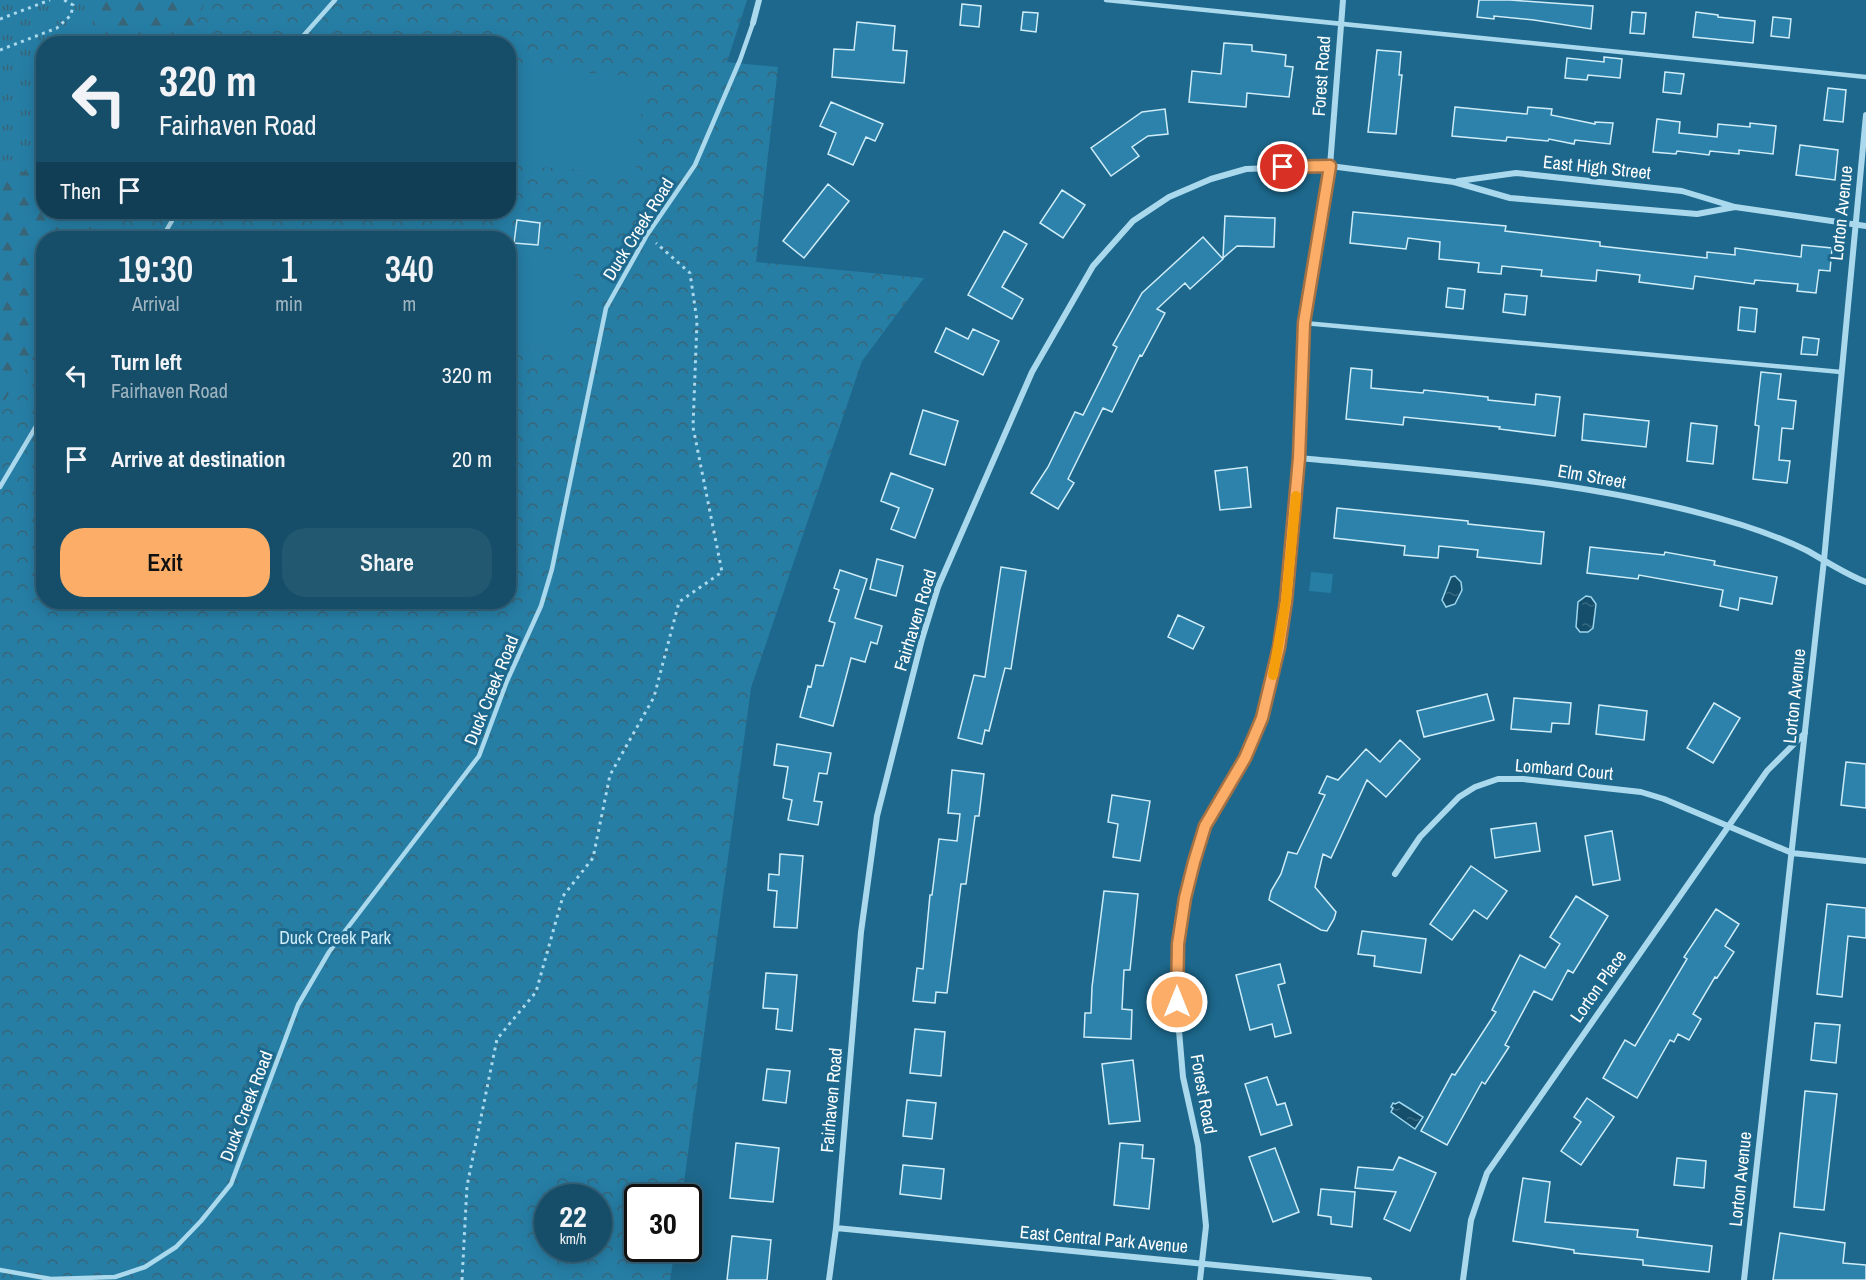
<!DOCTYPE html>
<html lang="en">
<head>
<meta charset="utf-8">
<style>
	:root { --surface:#164e69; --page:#235871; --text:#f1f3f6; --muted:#9eb4c0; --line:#35657d; --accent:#fcae68 }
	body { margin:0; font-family:"Archivo Narrow",sans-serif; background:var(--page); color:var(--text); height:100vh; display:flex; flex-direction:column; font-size:22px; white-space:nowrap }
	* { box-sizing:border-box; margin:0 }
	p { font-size:20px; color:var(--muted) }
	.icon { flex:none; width:33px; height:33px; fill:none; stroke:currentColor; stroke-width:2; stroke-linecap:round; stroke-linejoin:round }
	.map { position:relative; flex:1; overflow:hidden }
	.sheet { position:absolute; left:36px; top:231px; width:480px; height:378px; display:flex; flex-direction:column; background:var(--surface); border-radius:24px; box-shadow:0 3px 15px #0003,0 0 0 2px var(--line) }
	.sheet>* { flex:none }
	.hud { position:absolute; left:36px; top:36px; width:480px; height:183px; border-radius:24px; box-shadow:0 3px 15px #0003,0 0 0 2px var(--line); background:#164e69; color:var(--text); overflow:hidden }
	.speed { position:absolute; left:534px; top:1184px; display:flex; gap:12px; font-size:30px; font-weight:700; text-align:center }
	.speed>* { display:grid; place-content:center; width:78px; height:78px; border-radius:50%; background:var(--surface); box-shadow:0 3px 15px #0003,0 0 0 2px var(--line); line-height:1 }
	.speed small { font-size:15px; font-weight:400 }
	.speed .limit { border:3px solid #111; border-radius:9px; background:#fff; color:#111 }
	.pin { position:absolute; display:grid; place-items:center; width:51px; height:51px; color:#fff; margin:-26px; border:3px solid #fff; border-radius:50%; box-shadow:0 2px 6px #0007 }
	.me { position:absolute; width:66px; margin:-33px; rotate:0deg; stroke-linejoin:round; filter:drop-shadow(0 0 4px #0008) }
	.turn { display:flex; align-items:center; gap:21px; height:126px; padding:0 24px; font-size:27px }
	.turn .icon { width:78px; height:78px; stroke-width:2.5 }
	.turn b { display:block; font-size:42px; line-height:51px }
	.then { display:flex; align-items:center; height:57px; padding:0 24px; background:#0003; gap:12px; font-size:22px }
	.eta { display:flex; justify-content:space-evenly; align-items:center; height:102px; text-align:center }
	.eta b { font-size:36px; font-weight:600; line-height:42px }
	.button { display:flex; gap:12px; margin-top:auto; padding:12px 24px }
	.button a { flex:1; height:69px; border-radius:24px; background:var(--accent); color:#111; font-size:24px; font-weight:600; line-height:69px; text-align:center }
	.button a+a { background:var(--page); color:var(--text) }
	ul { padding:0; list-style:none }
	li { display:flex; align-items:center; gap:18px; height:84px; padding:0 24px }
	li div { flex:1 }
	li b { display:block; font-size:22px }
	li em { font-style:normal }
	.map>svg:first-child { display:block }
	.grass { fill:url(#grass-tufts) }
	.forest { fill:url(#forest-firs) }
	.park { fill:url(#park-crowns); fill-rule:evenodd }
	.garden { fill:#267ea5 }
	.water { fill:url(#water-ripples); stroke:#9dd6ee; stroke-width:1.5 }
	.building { fill:#2c82aa; stroke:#cfecf9; stroke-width:1.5 }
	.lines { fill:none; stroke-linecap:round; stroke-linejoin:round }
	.path { stroke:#aad8ec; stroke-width:3; stroke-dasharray:3 4.5; stroke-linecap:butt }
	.lane { stroke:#aad8ec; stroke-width:4.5 }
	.street { stroke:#aad8ec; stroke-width:6 }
	.route-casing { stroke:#a47144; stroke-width:15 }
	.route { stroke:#fcae68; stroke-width:10 }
	.slow { stroke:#f59e0b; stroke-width:10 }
	.labels { text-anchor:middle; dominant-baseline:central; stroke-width:6; stroke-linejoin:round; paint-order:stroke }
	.street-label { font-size:18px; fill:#fff; stroke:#1d688c }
	.park-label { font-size:18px; fill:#cfecf9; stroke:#1d688c }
</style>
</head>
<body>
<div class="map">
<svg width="1866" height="1280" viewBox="0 0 1866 1280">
	<defs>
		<pattern id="grass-tufts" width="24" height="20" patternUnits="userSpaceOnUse" patternTransform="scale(1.5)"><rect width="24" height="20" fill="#267ea5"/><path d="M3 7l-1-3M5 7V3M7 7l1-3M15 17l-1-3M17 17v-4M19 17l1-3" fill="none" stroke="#396578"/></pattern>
		<pattern id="forest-firs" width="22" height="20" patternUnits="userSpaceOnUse" patternTransform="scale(1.5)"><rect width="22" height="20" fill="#267ea5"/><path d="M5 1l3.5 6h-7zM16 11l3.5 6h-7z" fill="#396578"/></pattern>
		<pattern id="park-crowns" width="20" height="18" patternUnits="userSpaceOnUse" patternTransform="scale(1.5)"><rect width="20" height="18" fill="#267ea5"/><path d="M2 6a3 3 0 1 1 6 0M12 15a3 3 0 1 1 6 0" fill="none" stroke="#396578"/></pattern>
		<pattern id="water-ripples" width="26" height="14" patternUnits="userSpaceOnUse" patternTransform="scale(1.5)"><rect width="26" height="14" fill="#144e6a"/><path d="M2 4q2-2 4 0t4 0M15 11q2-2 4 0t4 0" fill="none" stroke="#376980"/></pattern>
	</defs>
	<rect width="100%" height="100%" fill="#1d688c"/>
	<!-- grass -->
	<path class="grass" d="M0,0H206L189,43L44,44V238L0,407Z"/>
	<!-- forest -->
	<path class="forest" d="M96,0H316L274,43H109L94,20Z
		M43,164L44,212H155L137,238H44L43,387L0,456V181Z"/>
	<!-- park -->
	<path class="park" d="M206,0H747L727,62L778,67L756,262L924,278L862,361L751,688L682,1197H638V1248H675L670,1280H0V407L22,374L43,333L44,602H508V238H95L109,212H508V44L189,43ZM548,1197H598V1248H548Z"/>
	<!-- garden -->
	<path class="garden" d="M513,67L644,77L636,174L509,165V129Z
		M508,246L577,252L568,349L509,344Z
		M1311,572L1333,574L1331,593L1309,591Z"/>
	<!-- water -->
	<path class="water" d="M1455,576L1461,582L1462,590L1455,604L1446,607L1442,600L1451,577Z
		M1586,596L1591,597L1596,604L1593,628L1588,632H1580L1576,627L1578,602Z
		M1399,1102L1423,1117L1415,1129L1391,1112L1393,1108L1391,1107L1393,1103L1395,1104Z"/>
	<!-- building -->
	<path class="building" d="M1479,0H1510L1593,6L1591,29L1534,20L1494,16V19L1477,17Z
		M962,4L981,6L979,27L960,25Z
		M1023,12L1038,13L1036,32L1021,30Z
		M1632,12L1646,13L1644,34L1630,33Z
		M1696,12L1718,15V17L1755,21L1753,43L1693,37Z
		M1773,17L1791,19L1789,38L1771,36Z
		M857,22L895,26L893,50L907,51L904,83L832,77L834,49L854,50Z
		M1224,43L1252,45V51L1286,55L1285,66L1293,67L1289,97L1247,93L1246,107L1189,102L1192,71L1221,74Z
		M1377,50L1401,52L1399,75H1402L1396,134L1368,132Z
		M1604,57L1622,59L1620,78L1588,75L1587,80L1565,78L1567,58L1604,62Z
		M1665,72L1684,74L1681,94L1663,92Z
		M1828,88L1846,90L1843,122L1824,120Z
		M831,102L883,124L875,141L866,137L853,165L828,154L836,133L820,126Z
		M1455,107L1527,114L1528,107L1552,109L1551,115L1595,124V122L1613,123L1610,144L1575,140L1574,144L1549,139L1548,141L1507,137L1506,141L1452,136Z
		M1165,109L1168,134L1148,136L1132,147L1139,156L1111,176L1091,148L1142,112Z
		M1657,119L1680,122L1679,133L1717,137L1718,124L1750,127V123L1776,126L1773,154L1739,150V154L1710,151L1709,155L1677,151L1676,154L1653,152Z
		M1800,145L1838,150L1835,180L1796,175Z
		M828,184L849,201L804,258L783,241Z
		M1062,190L1085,205L1063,238L1040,223Z
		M1353,212L1506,226L1505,231L1600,242V246L1707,258V252L1735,255V248L1801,257L1802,245L1832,248L1830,271L1819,270L1816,293L1797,291L1798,284L1755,280L1754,284L1695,276L1693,289L1639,282L1640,275L1597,270L1596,281L1541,276L1542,270L1502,266L1501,274L1478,272L1479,263L1439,259L1440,242L1408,238L1406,249L1350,243Z
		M1225,216L1275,218L1274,247L1237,246L1223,258Z
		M517,220L540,223L538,245L514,243Z
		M1004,231L1027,244L1002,287L1023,299L1012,319L968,295Z
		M1203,237L1223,259L1190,289L1185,283L1157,309L1165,313L1142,356L1140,355L1112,412L1103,408L1068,479L1074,483L1058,509L1031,493L1048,467L1075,412L1083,415L1117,347L1113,345L1142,293Z
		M1448,288L1465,290L1463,309L1446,307Z
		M1505,294L1527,296L1525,315L1503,312Z
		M1740,307L1757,309L1755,332L1738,330Z
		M946,328L968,339L973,329L999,341L983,375L935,352Z
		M1803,337L1819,339L1817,355L1801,354Z
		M1351,368L1372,370L1371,388L1423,393L1424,390L1488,397V400L1535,405L1536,394L1560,397L1555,436L1499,429L1500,427L1404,417L1403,425L1346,419Z
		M1761,372L1781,374L1778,399L1796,401L1793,429L1782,428L1779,460L1790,461L1787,483L1753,479L1759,426L1755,425Z
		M923,410L958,421L945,465L910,454Z
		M1584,414L1649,421L1646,447L1582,440Z
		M1691,423L1717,426L1713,464L1687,461Z
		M1247,467L1251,507L1220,510L1215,471Z
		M891,473L933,489L915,538L891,529L899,508L881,501Z
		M1337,508L1468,521V524L1544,532L1541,564L1477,557L1478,550L1439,546L1438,558L1404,555L1405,546L1334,538Z
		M1590,547L1664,555L1665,552L1715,561L1714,565L1777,577L1772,604L1740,598L1738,610L1720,606L1723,590L1639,575L1638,579L1587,573Z
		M877,559L903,566L896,596L870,589Z
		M1001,567L1026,571L1011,669L1005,668L989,731L985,730L982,744L958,738L974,675L985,677Z
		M840,570L867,579L855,618L882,626L877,644L871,642L865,662L851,658L833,726L800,717L808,686L811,687L816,665L823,666L835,623L829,621L839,590L834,588Z
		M1178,615L1204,627L1193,649L1168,637Z
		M1487,694L1494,720L1424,737L1417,711Z
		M1514,698L1571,703L1569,724L1552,723L1551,732L1511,729Z
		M1714,703L1740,718L1713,763L1687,748Z
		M1599,705L1647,711L1644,740L1596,734Z
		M1400,740L1420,759L1386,797L1367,780L1331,858L1323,854L1315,887L1336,912L1334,919L1327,931L1321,930L1269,900L1271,891L1281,874L1288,852L1297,854L1325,795L1319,793L1327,776L1338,780L1366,749L1380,762Z
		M777,744L831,753L827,774L819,773L814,801L822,802L818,825L788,820L792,800L783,798L788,767L774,765Z
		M1846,762L1866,764V808L1841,805Z
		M952,770L984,774L979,816H975L966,884H961L947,993L936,992L935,1003L913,1001L917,968L923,969L930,895H932L939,839L957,841L960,814L948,813Z
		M1112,795L1150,801L1140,861L1113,857L1118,824L1108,822Z
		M1536,823L1540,851L1495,858L1491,829Z
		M1612,831L1620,880L1593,885L1585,836Z
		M780,854L803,856L797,928L774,927L777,891L768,890L769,874L779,875Z
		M1471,866L1507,891L1487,919L1474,910L1452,940L1430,924Z
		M1104,891L1138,894L1130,970H1124L1122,1009L1132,1010L1131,1039L1084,1037L1085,1013H1091L1092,987Z
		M1576,896L1608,916L1573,973L1568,970L1552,1000L1534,991L1505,1045L1509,1047L1485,1084L1482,1082L1447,1145L1421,1131L1452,1074L1455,1075L1496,1012L1492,1010L1520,955L1545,968L1560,944L1550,937Z
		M1827,904L1866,908V938L1848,936L1842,997L1817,994Z
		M1716,909L1739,924L1725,946L1734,952L1717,978L1715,977L1693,1014L1701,1019L1689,1040L1678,1034L1674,1042L1670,1040L1637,1098L1603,1078L1625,1040L1635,1046L1687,959L1684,957Z
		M1362,931L1426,939L1421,973L1374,966L1375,956L1358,954Z
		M1280,964L1285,983L1278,985L1291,1033L1275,1037L1272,1024L1250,1030L1236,975Z
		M766,973L797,975L792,1031L776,1029L778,1009L763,1008Z
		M1815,1023L1840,1025L1836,1063L1811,1060Z
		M915,1029L945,1032L941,1076L910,1073Z
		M1133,1060L1140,1121L1109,1124L1102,1064Z
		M767,1069L790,1071L786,1103L763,1100Z
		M1267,1077L1277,1105L1285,1103L1292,1125L1261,1135L1245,1084Z
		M1805,1091L1837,1094L1824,1210L1794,1207Z
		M1587,1098L1614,1117L1581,1165L1561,1151L1581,1122L1574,1117Z
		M907,1100L936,1103L932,1139L903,1136Z
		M736,1143L779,1148L773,1202L730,1198Z
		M1120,1143L1143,1145L1142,1158L1154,1159L1149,1209L1114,1205Z
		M1275,1148L1299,1212L1273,1222L1249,1157Z
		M1399,1157L1436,1173L1410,1231L1384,1219L1396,1192L1355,1188L1358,1167L1393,1170Z
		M1677,1158L1706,1161L1704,1188L1674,1185Z
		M903,1165L944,1169L941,1199L900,1194Z
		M1523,1178L1550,1182L1545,1222L1638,1230L1637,1237L1712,1246L1709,1272L1643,1265V1260L1574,1253V1250L1513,1241Z
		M1321,1189L1355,1192L1352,1227L1331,1224V1217L1318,1215Z
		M1780,1233L1845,1243L1843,1263L1866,1265V1280H1773Z
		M732,1236L771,1240L767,1280H727Z"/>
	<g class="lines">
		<!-- path -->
		<path class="path" d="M0,19L50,0
			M0,50L57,28L71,15L73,5L64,0
			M462,1280L467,1186L497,1039L536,992L563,896L593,858L610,775L654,697L679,602L722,572L693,427L697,321L690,273L656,243"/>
		<!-- lane -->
		<path class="lane" d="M1106,0L1866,77
			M296,44L335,0
			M162,238L177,212
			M1304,323L1841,372
			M0,487L44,413
			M0,1270L51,1279L115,1277L145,1267L176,1247L201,1221L231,1184L298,1005L329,952L479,756L507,681L541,606L552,569L606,308L647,235L695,165L740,60L753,23"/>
		<!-- street -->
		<path class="street" d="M753,23L759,0
			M1458,181L1516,173L1682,191L1735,207L1866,226
			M1299,458C1448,472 1599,481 1742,525C1764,532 1785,540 1806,550C1826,561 1845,574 1866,582
			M1395,874L1420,837L1459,797L1475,787L1498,779H1523L1641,792L1664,799L1792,853L1866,861
			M836,1228L1369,1280
			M829,1280L836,1228L861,932L877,816L922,639L938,587L1032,372L1093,266L1133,221L1169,197L1211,179L1246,169L1330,166L1454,182L1510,198L1697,214L1735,207
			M1200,1280L1206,1226L1198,1145L1183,1077L1178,1019V944L1185,898L1205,826L1245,757L1261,718L1279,647L1286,601L1299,458L1304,323L1330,166L1343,0
			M1463,1280L1471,1220L1487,1173L1767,771L1805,733
			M1744,1280L1824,560L1866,115"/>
	</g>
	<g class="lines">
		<!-- route casing -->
		<g class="route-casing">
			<path id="route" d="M1177,1002L1178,944L1185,898L1194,862L1205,826L1245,758L1262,718L1279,647L1286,601L1299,458L1304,323L1330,166L1283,167"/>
		</g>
		<!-- route -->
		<use href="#route" class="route"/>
		<!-- slow -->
		<path class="slow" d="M1273,675L1286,601L1296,496"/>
	</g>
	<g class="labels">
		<!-- street labels -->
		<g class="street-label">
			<text transform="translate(1321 76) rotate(-86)">Forest Road</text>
			<text transform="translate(1597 167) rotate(6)">East High Street</text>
			<text transform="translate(1841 213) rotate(-84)">Lorton Avenue</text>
			<text transform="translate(638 229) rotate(-58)">Duck Creek Road</text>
			<text transform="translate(1592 476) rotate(10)">Elm Street</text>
			<text transform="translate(915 620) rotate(-73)">Fairhaven Road</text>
			<text transform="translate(491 690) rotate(-68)">Duck Creek Road</text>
			<text transform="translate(1794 696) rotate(-84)">Lorton Avenue</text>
			<text transform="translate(1564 769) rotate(5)">Lombard Court</text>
			<text transform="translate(1598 986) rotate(-55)">Lorton Place</text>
			<text transform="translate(1204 1094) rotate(80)">Forest Road</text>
			<text transform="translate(831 1100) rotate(-85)">Fairhaven Road</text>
			<text transform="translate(246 1106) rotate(-69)">Duck Creek Road</text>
			<text transform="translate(1740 1179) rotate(-84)">Lorton Avenue</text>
			<text transform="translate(1104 1239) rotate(5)">East Central Park Avenue</text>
		</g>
		<!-- park labels -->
		<g class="park-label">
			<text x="335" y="937">Duck Creek Park</text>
		</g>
	</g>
</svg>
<div class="speed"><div>22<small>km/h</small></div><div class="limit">30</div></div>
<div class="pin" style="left:1283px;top:167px;background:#d93025"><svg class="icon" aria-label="arrive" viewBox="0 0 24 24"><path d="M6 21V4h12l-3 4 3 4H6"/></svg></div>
<svg class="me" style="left:1177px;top:1002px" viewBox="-20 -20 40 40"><circle r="17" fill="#fcae68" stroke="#fff" stroke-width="3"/><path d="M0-11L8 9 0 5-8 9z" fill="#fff"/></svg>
<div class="hud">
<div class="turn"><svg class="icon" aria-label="left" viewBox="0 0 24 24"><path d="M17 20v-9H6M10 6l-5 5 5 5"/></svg><div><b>320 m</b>Fairhaven Road</div></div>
<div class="then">Then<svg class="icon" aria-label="arrive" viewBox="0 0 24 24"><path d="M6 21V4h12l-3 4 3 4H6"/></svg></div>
</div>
<section class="sheet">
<div class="eta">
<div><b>19:30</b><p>Arrival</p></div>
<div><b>1</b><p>min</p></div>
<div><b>340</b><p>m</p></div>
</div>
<ul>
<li><svg class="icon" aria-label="left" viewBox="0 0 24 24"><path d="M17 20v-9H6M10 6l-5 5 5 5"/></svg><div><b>Turn left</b><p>Fairhaven Road</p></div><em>320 m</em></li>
<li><svg class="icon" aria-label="arrive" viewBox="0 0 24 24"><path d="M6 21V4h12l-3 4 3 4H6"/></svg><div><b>Arrive at destination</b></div><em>20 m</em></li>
</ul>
<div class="button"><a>Exit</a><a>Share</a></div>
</section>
</div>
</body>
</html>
